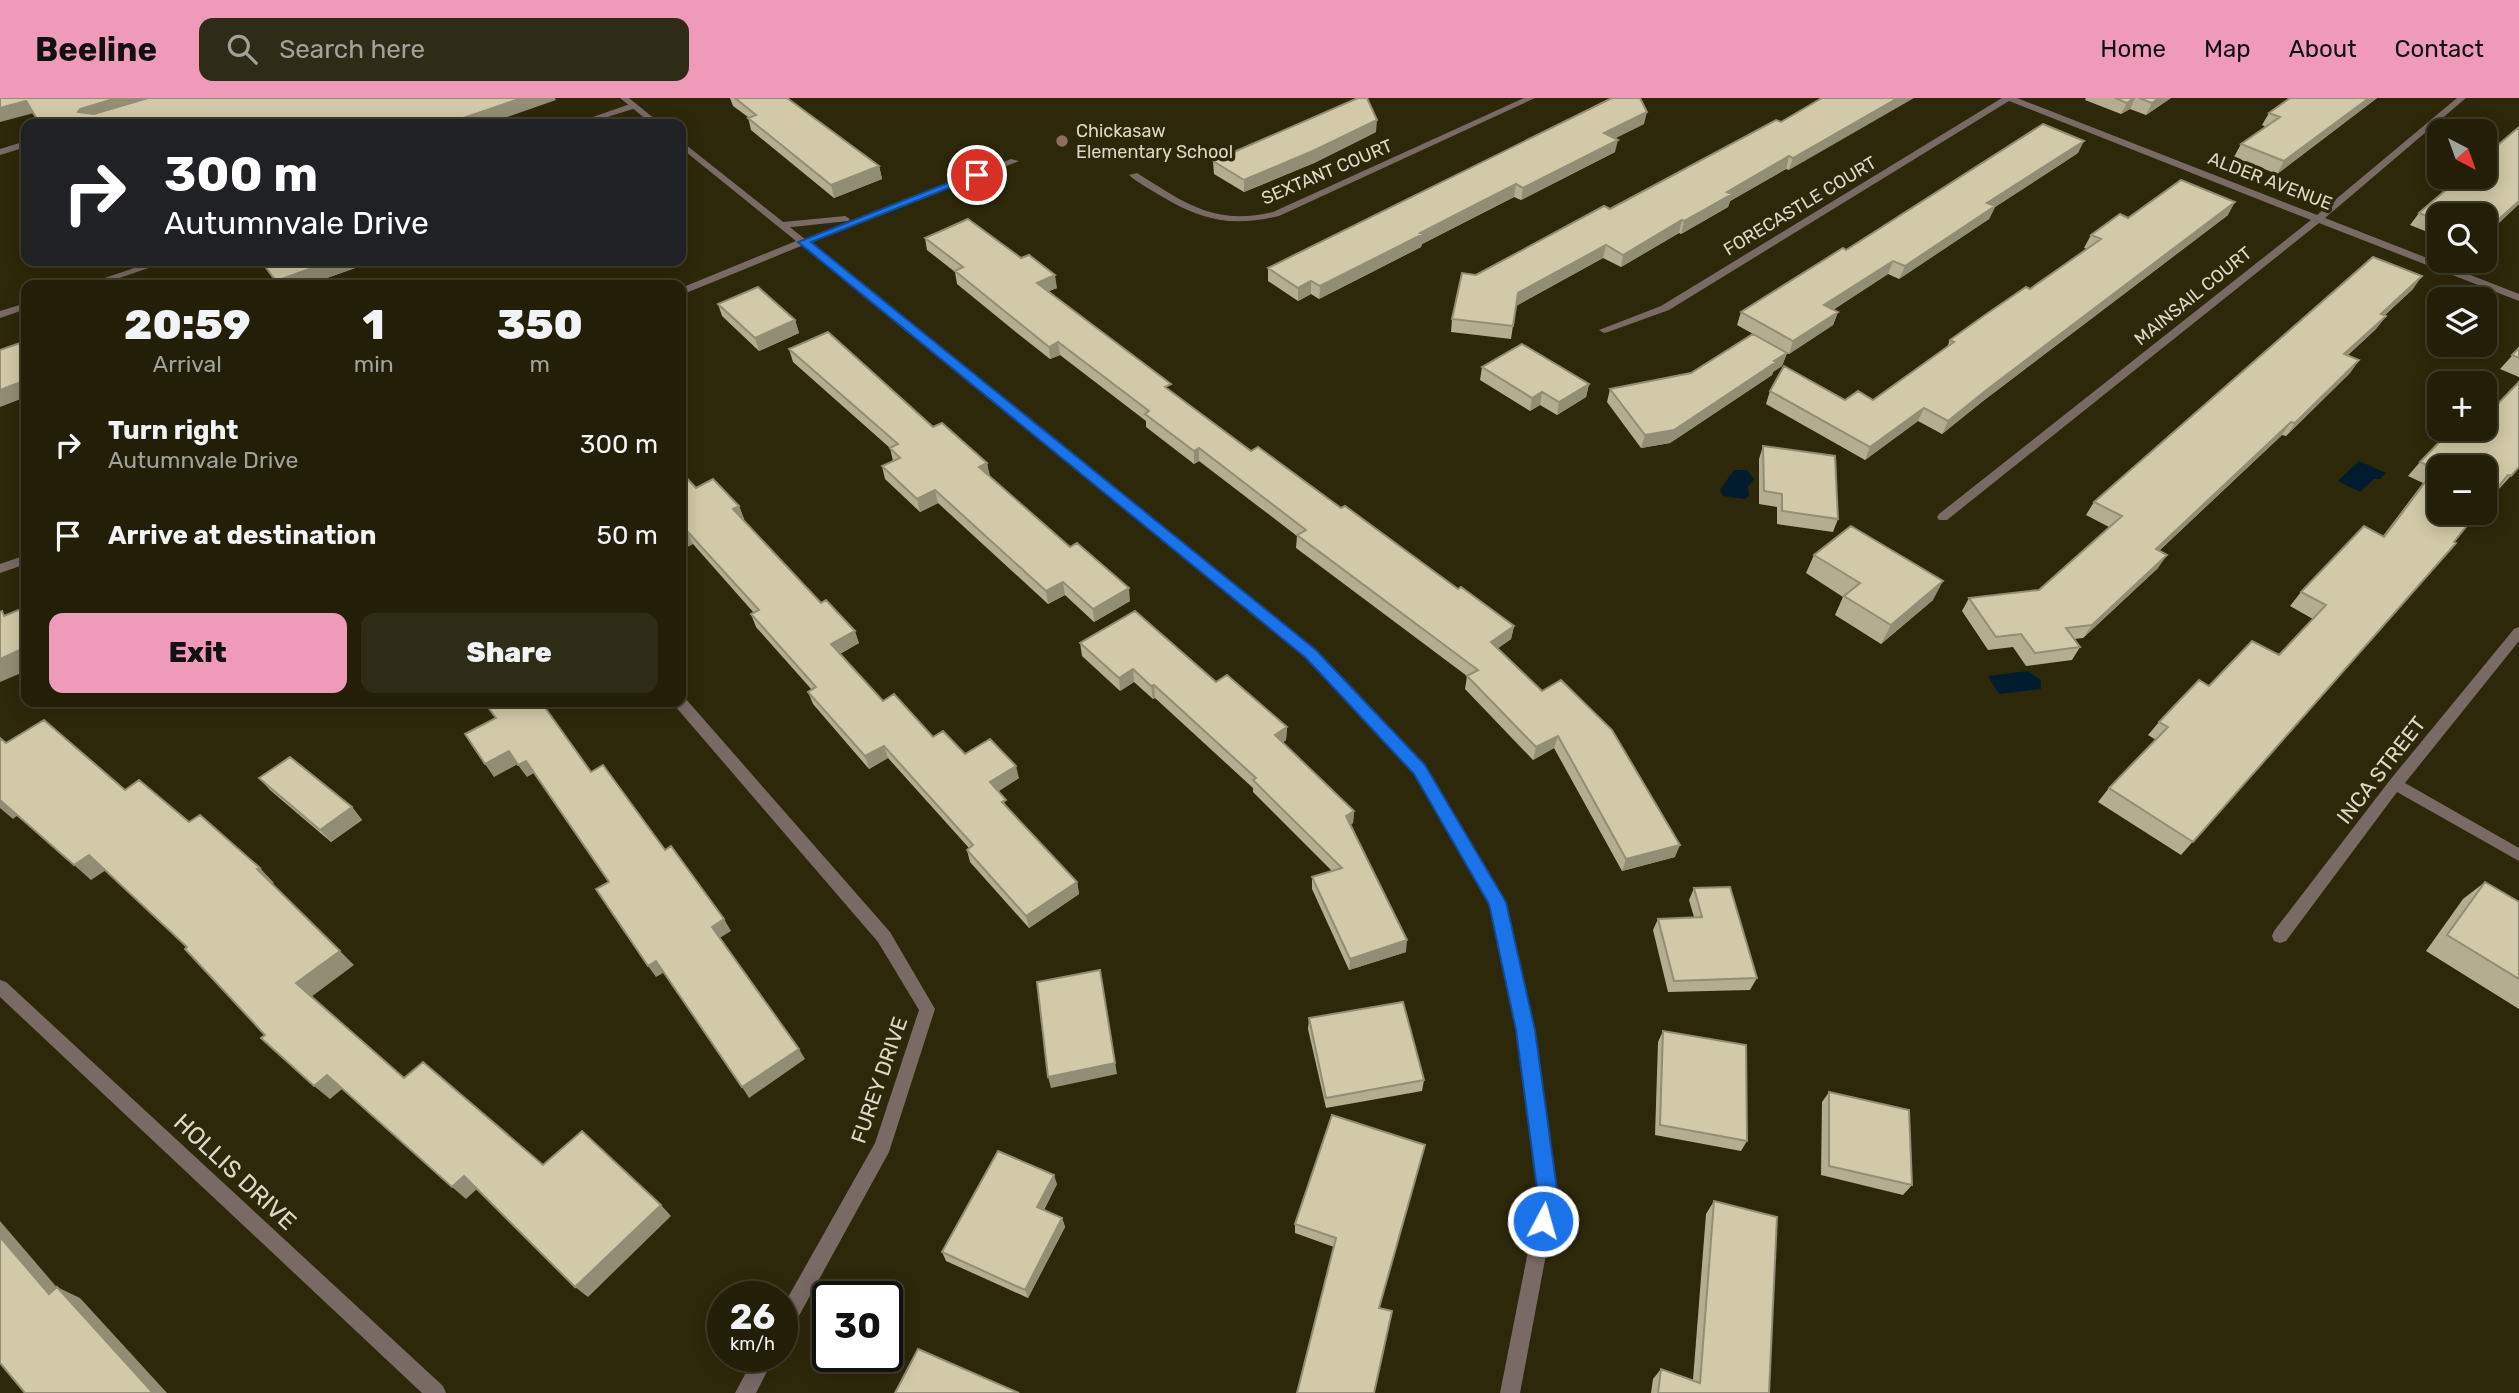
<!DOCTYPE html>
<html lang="en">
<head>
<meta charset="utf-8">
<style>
	:root { --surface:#221e08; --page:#2e2b16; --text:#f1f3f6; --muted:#a2a29c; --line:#3f3c29; --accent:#ef9ab8 }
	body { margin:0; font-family:Rubik,sans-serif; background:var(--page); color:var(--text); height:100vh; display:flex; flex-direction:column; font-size:26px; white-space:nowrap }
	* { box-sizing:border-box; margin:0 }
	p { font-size:23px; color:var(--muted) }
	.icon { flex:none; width:38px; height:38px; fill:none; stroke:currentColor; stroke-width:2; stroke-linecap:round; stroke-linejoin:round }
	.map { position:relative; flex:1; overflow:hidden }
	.sheet { position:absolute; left:21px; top:182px; width:665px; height:427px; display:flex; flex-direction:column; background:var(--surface); border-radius:14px; box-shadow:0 4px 18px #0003,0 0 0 2px var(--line) }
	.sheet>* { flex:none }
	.banner { position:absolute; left:21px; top:21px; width:665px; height:147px; border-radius:14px; box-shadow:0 4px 18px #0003,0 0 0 2px var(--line); background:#202124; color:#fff; overflow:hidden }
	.needle { width:46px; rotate:139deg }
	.tools { position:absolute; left:2427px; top:21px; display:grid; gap:14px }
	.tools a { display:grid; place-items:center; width:70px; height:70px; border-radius:14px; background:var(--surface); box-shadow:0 4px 18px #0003,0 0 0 2px var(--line); font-size:35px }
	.speed { position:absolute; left:707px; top:1183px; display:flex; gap:14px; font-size:35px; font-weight:700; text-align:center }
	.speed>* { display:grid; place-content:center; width:91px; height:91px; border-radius:50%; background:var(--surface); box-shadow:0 4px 18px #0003,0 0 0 2px var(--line); line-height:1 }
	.speed small { font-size:18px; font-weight:400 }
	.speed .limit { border:4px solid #111; border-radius:10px; background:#fff; color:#111 }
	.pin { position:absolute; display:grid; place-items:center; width:60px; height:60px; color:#fff; margin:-30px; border:4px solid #fff; border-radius:50%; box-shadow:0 2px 7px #0007 }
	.me { position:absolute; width:77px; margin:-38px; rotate:6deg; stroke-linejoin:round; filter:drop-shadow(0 0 5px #0008) }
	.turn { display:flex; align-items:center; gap:24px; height:147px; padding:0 28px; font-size:32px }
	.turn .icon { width:91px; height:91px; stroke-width:2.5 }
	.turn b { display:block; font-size:49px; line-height:60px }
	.eta { display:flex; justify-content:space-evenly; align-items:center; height:119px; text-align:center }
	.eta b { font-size:42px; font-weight:800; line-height:49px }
	.button { display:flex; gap:14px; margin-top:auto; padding:14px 28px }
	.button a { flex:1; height:80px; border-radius:14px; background:var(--accent); color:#111; font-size:28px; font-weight:800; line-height:80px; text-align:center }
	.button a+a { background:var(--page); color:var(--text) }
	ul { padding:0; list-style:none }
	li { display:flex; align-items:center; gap:21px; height:91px; padding:0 28px }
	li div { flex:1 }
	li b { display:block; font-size:26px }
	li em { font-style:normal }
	header { display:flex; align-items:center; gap:42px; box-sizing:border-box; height:98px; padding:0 35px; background:var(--accent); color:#111 }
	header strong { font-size:33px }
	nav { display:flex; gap:38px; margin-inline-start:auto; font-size:24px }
	.search { width:490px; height:63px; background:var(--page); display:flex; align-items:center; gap:18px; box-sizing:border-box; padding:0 24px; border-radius:14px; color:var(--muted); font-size:26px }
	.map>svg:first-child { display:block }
	.water { fill:#011b2f }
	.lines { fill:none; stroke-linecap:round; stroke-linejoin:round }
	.minor { fill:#7a6a66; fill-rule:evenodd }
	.tertiary { fill:#7a6a66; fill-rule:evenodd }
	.wall { fill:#b4ad90 }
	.shaded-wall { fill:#928d75 }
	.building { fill:#d1c9a7; stroke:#928d75; stroke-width:2 }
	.route { fill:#1a73e8; stroke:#114b97; stroke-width:2 }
	.education-dot { fill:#8d6e63; stroke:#2e280a; stroke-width:2.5 }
	.labels { text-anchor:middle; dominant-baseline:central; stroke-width:7; stroke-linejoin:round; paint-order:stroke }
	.far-poi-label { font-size:18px; fill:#ddd9c8; stroke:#2e280a; text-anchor:start }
	.far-street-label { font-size:18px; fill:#ddd9c8; stroke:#2e280a }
	.street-label { font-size:21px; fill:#ddd9c8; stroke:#2e280a }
	.near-street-label { font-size:24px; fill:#ddd9c8; stroke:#2e280a }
</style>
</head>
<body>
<header>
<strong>Beeline</strong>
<div class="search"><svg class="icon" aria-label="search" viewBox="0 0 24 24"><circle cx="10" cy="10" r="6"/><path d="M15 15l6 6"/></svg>Search here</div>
<nav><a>Home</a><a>Map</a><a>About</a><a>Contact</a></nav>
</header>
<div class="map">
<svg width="2519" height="1295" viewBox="0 0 2519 1295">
	<rect width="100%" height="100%" fill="#2e280a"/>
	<!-- water -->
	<path class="water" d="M2359,363L2386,375L2380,381H2374L2360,394L2338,383Z
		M1734,372H1747L1754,381L1748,389L1749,398L1745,401L1723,398L1720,392Z
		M2028,573L2041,582V591L1999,596L1988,578Z"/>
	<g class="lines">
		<!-- minor -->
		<path class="minor" d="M1524,0H1535L1279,118C1232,129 1203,123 1161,98C1150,91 1138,85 1129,77L1137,75C1185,105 1214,128 1273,114Z
			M2002,0H2017L2317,117L2457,0H2466L2325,120L2519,196V203L2319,125L1947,422H1939L1937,419L1939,416L2311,122L2009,3L1669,212L1608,234L1604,235L1599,232L1661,208Z
			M633,5L637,8L636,10L585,26H573Z
			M26,43V49L0,57V51Z
			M1011,61L1019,63L810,145L1316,553L1425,668L1505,804L1533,932L1557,1098L1520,1295H1500L1539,1098L1517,932L1490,805L1415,676L1306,559L798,144Z
			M845,118L850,121L848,123L783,130L778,127L783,124Z
			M155,163H169L99,187H84Z
			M26,205V211L0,220V213Z
			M2519,529V543L2405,685L2519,750V763L2397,694L2286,843L2280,845L2274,843L2272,838L2274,833L2390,682L2514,531Z
			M681,599L685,600L890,834L935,911L889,1054L789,1236L782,1238V1210L875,1045L919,912L878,844L675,608L673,604H681Z
			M0,882L6,884L443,1288L446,1295H422L0,899Z
			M755,1258H775L756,1295H735Z"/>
		<!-- tertiary -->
		<path class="tertiary" d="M620,0H629L661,26H652Z
			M681,43L806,142V146L681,197V190L796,143L681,50Z
			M26,457V466L0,475V466Z"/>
	</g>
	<!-- wall -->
	<path class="wall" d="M730,0H787L879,68L882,81L834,100L751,32L748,19L733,8Z
		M1822,0L1789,72L1786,71L1730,103L1728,109L1681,136L1679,135L1621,169L1603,160L1516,208L1511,241L1451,234L1452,221L1476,177L1610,111L1781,24Z
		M2086,0H2171L2146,17L2130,11L2121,16L2085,2Z
		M2290,0H2377L2277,76L2234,59L2241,46L2266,29L2262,27L2269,15Z
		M1644,26L1615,40V54L1521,102L1514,99L1422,146L1421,149L1319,201L1311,196L1298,203L1268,183V170Z
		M2519,29V106L2485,138V117H2440V139L2410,127L2419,115Z
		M1376,34L1314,65L1244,94L1214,76L1213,63Z
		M2078,55L1995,109L1989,121L1899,181L1888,176L1833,212L1838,214L1833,227L1789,256L1737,227L1741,214L1846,152Z
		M2228,117L1983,303L1942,336L1918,323L1865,362L1766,306L1770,293L1845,302H1873L1947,249L1950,242L2030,191L2087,151L2084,150L2091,137L2128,120Z
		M925,140L1057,190L1049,193L1171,293L1251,353L1341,410L1458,491L1514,528L1511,541L1498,550L1675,759L1622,773L1554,650L1533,662L1465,591L1467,578L1296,450L1297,438L1199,363L1194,366L1146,329V323L1060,257L1050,261L1017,235L957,186L955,174L927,152Z
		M260,163H375L307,187H278Z
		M2413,191L2384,218H2386L2376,231L2348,257L2359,262L2350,275L2286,338L2282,337L2159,453L2158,470L2083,540L2074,541L2080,549L2072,562L2026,568L2013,549L1988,552L1962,513L1969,500L2039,492L2109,429L2086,417L2094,404Z
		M718,206L795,222L799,235L759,253L722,218Z
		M2519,250V279L2500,271Z
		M789,251L933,329L987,365L989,379L1130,503L1094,524L1065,497L1048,506L938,405L920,414L885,381L882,368L893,363L890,350L793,264Z
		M1787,255L1782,268L1773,274L1772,277L1670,345L1641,350L1607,304L1610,291Z
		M1482,269L1589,286L1586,299L1557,317L1540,307L1530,313L1480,282Z
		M1763,348L1838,421L1833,434L1777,426V409L1759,406V361Z
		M2420,364L2519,369L2498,392L2497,391L2454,444L2456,445L2181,757L2098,704L2109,690L2156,642L2148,637L2159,624L2209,588L2279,557L2313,521L2290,508L2301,494L2383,438L2423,385L2408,378Z
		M681,377L696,390L739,408L744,421L743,422L859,545L840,556L883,603L933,639L965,656L1019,680L998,693L1008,711L1077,784L1079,796L1029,830L970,764L967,752L969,750L888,660L869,671L813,606L808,594L812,592L756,529L751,516L754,515L693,446L683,451L681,448Z
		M1814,457L1933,502L1881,546L1835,517L1843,499L1806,475Z
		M1080,545L1216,584L1287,629L1286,642L1282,645L1354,713L1353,725L1351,726L1406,854L1349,872L1312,791V779L1332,773L1253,694V690L1155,600L1153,601L1134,584L1120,593L1082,558Z
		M259,680L352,709L362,722L331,744L270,692Z
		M2485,784L2519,804V911L2426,853L2463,801Z
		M1694,790L1757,880L1750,892L1668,894L1653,832L1658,821L1694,819L1689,802Z
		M1309,920L1424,982L1422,993L1326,1010L1308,931Z
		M1663,933L1747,1043L1741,1053L1655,1037L1658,944Z
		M1829,994L1912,1087L1903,1097L1821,1077L1822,1004Z
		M1332,1017L1380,1210L1374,1295L1334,1149L1295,1135V1126Z
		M1057,1086L1044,1112L1062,1120L1065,1129L1028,1200L946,1163L942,1154Z
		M1714,1103L1769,1295H1651L1653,1281L1661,1271L1693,1282L1706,1116Z"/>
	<!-- shaded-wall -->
	<path class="shaded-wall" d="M117,0H164L88,23L78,14L80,11Z
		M522,0H555L556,2L487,26H446Z
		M1898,0H1914L1789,72L1793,60Z
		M2134,0H2135L2130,11L2121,16L2127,5Z
		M2159,0H2171L2146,17L2152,5Z
		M2369,0H2377L2277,76L2284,63Z
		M26,3L34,15L0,24V10Z
		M1647,14L1644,26L1602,47L1604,35Z
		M1377,22L1376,34L1314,65L1244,94V82Z
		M1618,42L1615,54L1521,102L1523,90Z
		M2084,43L2078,55L1995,109L1989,121L1899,181L1905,168L1987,105Z
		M1789,58L1786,71L1730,103L1728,109L1681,136L1684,123L1727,94Z
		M879,68L882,81L834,100L831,87Z
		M1516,86L1514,99L1422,146L1421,149L1319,201L1320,188L1420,135Z
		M2519,103V106L2485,138V135L2488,131Z
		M2235,104L2228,117L1983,303L1942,336L1948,323L1989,290Z
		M1682,122L1679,135L1621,169L1623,157Z
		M1606,147L1603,160L1516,208L1518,195Z
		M332,163H375L307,187H279L276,183Z
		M1893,163L1888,176L1820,220L1824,207Z
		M1055,177L1057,190L1039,197L1037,185Z
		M2422,178L2413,191L2371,229L2381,216Z
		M1311,183V196L1298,203V190Z
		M1838,214L1833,227L1789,256L1793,243Z
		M2386,218L2376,231L2335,269L2344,256Z
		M795,222L799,235L759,253L755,240Z
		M1058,244L1060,257L1050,261L1049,249Z
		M1787,255L1782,268L1773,274L1772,277L1670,345L1641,350L1645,337Z
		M2359,262L2350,275L2286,338L2295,325Z
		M26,282V299L0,309V292Z
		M1589,286L1586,299L1557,317L1559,304Z
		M1542,294L1540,307L1530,313L1532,300Z
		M1924,310L1918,323L1865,362L1870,349Z
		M2291,324L2282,337L2147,464L2156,451Z
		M1199,350V363L1194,366V353Z
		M987,365L990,378L982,382L979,369Z
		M935,392L938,405L920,414L917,401Z
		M739,408L744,421L738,424L733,411Z
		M687,433L693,446L683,451L681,445V436Z
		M2167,457L2158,470L2083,540L2092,527Z
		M1943,483L1933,502L1881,546L1891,527Z
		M1063,484L1065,497L1048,506L1046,493Z
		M1129,490L1130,503L1094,524L1093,511Z
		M1514,528L1511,541L1489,557L1491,544Z
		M855,533L859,545L835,558L831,546Z
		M26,549V573L0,584V561Z
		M1133,571L1134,584L1120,593L1119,580Z
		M1154,587L1155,600L1153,601L1151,588Z
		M1287,629L1286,642L1274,650L1275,637Z
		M1558,638L1554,650L1533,662L1536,649Z
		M884,648L888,660L869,671L865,658Z
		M509,653L518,666L494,679L485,666Z
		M526,663L534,675L527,679L518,667Z
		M1016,668L1019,680L993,697L990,684Z
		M0,702L18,717L13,721L0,710Z
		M352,709L362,722L331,744L320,732Z
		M1354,713L1353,725L1345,730L1346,718Z
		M1680,747L1675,759L1622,773L1626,761Z
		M89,757L106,772L91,782L74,767Z
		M260,770L274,785L272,786L257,771Z
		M1077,784L1079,796L1029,830L1026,818Z
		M724,821L731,833L718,841L712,829Z
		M1407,842L1406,854L1349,872L1350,861Z
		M340,853L354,867L311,899L296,885Z
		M656,863L663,875L656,879L648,868Z
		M1100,872L1117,976L1051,990L1048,979Z
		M799,951L805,961L749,1000L742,989Z
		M327,977L342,991L330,1001L314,988Z
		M1054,1077L1057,1086L1040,1118L1037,1109Z
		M464,1078L478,1090L466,1101L452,1089Z
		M661,1107L671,1118L588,1199L575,1189Z
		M1062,1120L1065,1129L1028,1200L1025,1192Z
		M0,1123L72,1207L49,1196L0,1139Z
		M57,1189L80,1200L167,1295H153Z"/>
	<!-- building -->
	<path class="building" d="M0,0H117L80,11L78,14L94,16L148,0H522L446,26H40L26,3L0,10Z
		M735,0H787L879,68L831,87L748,20L756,17Z
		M1358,0H1367L1377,22L1315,52L1244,82L1213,63Z
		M1612,0H1640L1647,14L1604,35L1618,42L1523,90L1516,86L1420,135L1423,136L1320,188L1311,183L1298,190L1268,170Z
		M1822,0H1898L1793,60L1789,58L1727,94L1732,96L1684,123L1682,122L1623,157L1606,147L1518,195L1513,228L1452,221L1462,175L1476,177L1604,108L1610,111L1776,22L1781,24Z
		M2115,0H2134L2127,5Z
		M2139,0H2159L2152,5Z
		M2290,0H2369L2284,63L2241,46L2280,19L2269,15Z
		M2043,26L2084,43L1987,105L1995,108L1905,168L1893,163L1824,207L1838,214L1793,243L1741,214L1843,150L1846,152Z
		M2519,29V103L2488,131L2485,130V117H2440V123L2419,115L2461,79H2485V58Z
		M2181,82L2235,104L1989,290L1948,323L1924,310L1870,349L1770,293L1784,268L1845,302L1858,293L1873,302L1954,244L1950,242L1985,217L2026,189L2030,191L2101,141L2091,137L2120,116L2128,120Z
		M968,121L1021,160L1029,157L1055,177L1037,185L1171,286L1165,289L1251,353L1258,349L1341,410L1345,408L1458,491L1461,489L1514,528L1491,544L1542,593L1561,582L1612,632L1680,747L1626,761L1558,638L1536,649L1467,578L1478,572L1297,437L1306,432L1199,350L1194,353L1145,316L1149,313L1058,244L1049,249L955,173L963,169L925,140Z
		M2373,159L2422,178L2381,216L2386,218L2344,256L2359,262L2295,325L2291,324L2156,451L2167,457L2092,527L2066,530L2080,549L2035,555L2021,536L1996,539L1969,500L2039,492L2122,418L2094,404Z
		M261,163H332L276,183Z
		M758,189L795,222L755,240L718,206Z
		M828,234L933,329L942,325L987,365L979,369L1070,449L1077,445L1129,490L1093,511L1063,484L1046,493L935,392L917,401L882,368L900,360L890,350L898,346L789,251Z
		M1753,236L1787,255L1774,263L1776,264L1674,332L1645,337L1610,291L1691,275Z
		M26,243V282L0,292V252Z
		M1522,246L1589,286L1559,304L1542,294L1532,300L1482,269Z
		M2519,250V260L2512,257Z
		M2519,284V369L2511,378L2508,377L2485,405V369H2440V415H2477L2454,444L2456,445L2193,744L2109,690L2168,629L2159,624L2199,582L2209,588L2252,543L2279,557L2326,507L2301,494L2364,428L2384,439L2435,371L2420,364L2452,331H2485V319Z
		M1763,348L1835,358L1838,421L1782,413V396L1764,393Z
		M683,376L696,390L713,381L739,408L733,411L821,505L826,502L855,533L831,546L883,603L894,596L933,639L943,633L965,656L990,641L1016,668L990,684L1006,702L1002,704L1077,784L1026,818L967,752L973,747L884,648L865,658L808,594L816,589L751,516L759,512L687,433L681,436V377Z
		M1851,428L1943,483L1891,527L1844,498L1860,485L1814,457Z
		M26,509V549L0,561V514L2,513L4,518Z
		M1135,513L1216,584L1227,577L1287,629L1275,637L1354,713L1346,718L1407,842L1350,861L1312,779L1342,770L1253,682L1256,680L1154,587L1151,588L1133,571L1119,580L1080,545Z
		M484,604H541L591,674L603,667L665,752L671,748L724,821L712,829L799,951L742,989L656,863L648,868L596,791L609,784L526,663L518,667L509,653L485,666L465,636L496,620Z
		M44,622L125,692L139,682L189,724L200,717L260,770L257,771L340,853L296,885L404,980L423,964L543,1067L582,1033L661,1107L575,1189L464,1078L452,1089L327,977L314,988L261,940L265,937L185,851L187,849L89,757L74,767L0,702V640L6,645Z
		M290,659L352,709L320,732L259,680Z
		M2485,784L2519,804V881L2447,837Z
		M1730,789L1757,880L1674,883L1658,821L1702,819L1694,790Z
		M1100,872L1115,965L1048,979L1037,884Z
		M1403,904L1424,982L1326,1000L1309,920Z
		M1663,933L1746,947L1747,1043L1660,1027Z
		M1829,994L1909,1012L1912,1087L1829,1068Z
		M1332,1017L1425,1047L1379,1210L1392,1213L1374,1295H1297L1336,1140L1295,1126Z
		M998,1053L1054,1077L1037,1109L1062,1120L1025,1192L942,1154Z
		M1714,1103L1777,1119L1769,1295H1658L1661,1271L1700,1285Z
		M0,1139L49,1196L57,1189L153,1295H25L0,1265Z
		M918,1251L1019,1295H895Z"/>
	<!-- route -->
	<path class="route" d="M973,75L982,77L811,144L1316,552L1425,667L1506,804L1535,932L1558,1098L1550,1130L1543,1133L1536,1130L1533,1123L1538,1098L1516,932L1489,806L1414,676L1306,560L798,144Z"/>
	<!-- markers -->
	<circle class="education-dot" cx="1062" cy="43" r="7"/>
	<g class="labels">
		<!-- far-poi labels -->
		<g class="far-poi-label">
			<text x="1076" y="33">Chickasaw<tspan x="1076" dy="21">Elementary School</tspan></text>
		</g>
		<!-- far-street labels -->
		<g class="far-street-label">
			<text transform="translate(1327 74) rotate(-23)">SEXTANT COURT</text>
			<text transform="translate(2270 83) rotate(21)">ALDER AVENUE</text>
			<text transform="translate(1800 108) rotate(-31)">FORECASTLE COURT</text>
			<text transform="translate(2193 198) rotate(-39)">MAINSAIL COURT</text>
		</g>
		<!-- street labels -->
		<g class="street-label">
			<text transform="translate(2381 672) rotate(-52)">INCA STREET</text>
			<text transform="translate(879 982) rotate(-71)">FUREY DRIVE</text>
		</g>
		<!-- near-street labels -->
		<g class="near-street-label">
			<text transform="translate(235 1074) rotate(43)">HOLLIS DRIVE</text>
		</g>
	</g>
</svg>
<div class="tools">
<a><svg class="needle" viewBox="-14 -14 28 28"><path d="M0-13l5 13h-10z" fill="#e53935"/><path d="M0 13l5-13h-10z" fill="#a2a29c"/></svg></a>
<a><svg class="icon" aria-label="search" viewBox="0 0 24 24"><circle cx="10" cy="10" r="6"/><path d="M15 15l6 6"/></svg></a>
<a><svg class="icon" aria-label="layers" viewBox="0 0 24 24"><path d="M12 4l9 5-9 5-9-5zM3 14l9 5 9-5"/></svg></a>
<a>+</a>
<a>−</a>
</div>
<div class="speed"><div>26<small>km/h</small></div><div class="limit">30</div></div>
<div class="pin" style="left:977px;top:77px;background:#d93025"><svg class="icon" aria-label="arrive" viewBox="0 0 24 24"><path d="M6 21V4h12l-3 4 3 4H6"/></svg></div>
<svg class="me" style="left:1543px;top:1123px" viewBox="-20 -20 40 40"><circle r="17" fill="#1a73e8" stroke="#fff" stroke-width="3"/><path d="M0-11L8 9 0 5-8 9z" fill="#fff"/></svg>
<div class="banner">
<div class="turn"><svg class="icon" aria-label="right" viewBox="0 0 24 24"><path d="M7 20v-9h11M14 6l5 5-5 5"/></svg><div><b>300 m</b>Autumnvale Drive</div></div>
</div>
<section class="sheet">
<div class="eta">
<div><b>20:59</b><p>Arrival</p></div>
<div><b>1</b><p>min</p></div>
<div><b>350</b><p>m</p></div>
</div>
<ul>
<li><svg class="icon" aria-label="right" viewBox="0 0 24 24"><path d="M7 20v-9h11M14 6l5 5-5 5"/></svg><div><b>Turn right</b><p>Autumnvale Drive</p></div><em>300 m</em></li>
<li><svg class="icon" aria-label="arrive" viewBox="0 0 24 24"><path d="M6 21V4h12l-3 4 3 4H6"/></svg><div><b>Arrive at destination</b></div><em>50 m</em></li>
</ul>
<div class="button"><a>Exit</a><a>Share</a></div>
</section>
</div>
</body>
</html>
